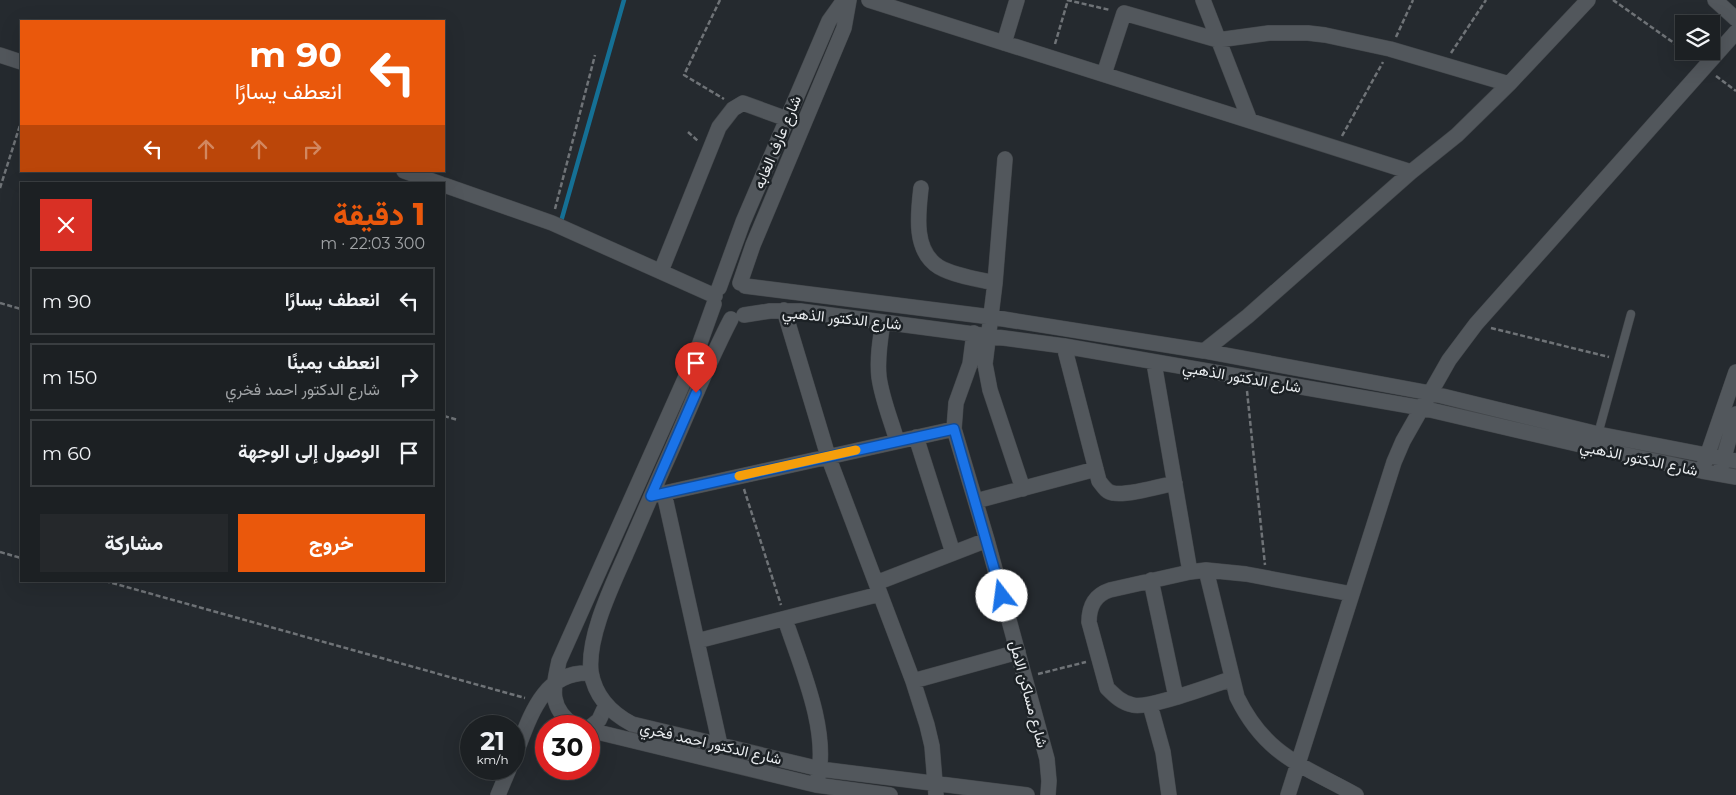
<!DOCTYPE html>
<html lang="ar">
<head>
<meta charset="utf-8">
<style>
	:root { --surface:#1c2023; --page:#25282b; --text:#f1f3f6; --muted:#a0a3a6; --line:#3a3e41; --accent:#ea580c }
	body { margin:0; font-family:Montserrat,Vazirmatn,sans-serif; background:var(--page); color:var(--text); direction:rtl; height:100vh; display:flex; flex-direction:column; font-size:19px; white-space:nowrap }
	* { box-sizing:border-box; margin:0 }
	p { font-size:16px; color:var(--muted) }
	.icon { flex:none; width:28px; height:28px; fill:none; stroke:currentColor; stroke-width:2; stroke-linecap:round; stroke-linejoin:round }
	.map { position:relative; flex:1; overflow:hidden; direction:ltr }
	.drawer { position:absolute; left:20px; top:182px; width:425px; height:400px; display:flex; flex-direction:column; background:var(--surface); border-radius:0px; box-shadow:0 5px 20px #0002,0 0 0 1px var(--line); direction:rtl }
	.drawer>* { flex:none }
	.hud { position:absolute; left:20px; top:20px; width:425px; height:152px; border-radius:0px; box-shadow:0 5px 20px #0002,0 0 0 1px var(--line); direction:rtl; background:#ea580c; color:#fff; overflow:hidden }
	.fabs { position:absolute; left:1675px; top:15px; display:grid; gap:10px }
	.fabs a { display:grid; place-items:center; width:45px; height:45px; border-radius:0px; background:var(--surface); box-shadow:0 5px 20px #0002,0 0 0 1px var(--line); font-size:25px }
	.speed { position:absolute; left:460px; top:715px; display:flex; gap:10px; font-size:25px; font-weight:700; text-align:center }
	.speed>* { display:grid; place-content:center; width:65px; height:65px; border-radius:50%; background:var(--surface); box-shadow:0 5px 20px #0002,0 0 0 1px var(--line); line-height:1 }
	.speed small { font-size:12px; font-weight:400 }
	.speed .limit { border:8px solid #d22; background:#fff; color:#111 }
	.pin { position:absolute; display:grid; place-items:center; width:42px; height:42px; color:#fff; margin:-51px -21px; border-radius:50% 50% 50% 0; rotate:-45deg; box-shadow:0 0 5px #0007 }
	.pin .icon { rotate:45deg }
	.me { position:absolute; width:55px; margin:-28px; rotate:345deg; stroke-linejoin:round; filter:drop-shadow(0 0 4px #0008) }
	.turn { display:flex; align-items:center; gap:18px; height:105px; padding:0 20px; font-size:22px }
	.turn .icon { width:65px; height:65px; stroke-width:2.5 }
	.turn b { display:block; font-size:35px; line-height:42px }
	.lanes { display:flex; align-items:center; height:48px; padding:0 20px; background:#0003; justify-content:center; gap:25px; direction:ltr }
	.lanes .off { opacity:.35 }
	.round { display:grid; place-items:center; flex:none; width:52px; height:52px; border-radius:0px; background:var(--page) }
	.head { display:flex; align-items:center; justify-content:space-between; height:85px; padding:0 20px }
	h1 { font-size:30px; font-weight:800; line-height:38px; color:var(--accent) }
	.primary-button { display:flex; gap:10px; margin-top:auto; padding:10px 20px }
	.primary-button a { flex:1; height:58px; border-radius:0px; background:var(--accent); color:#fff; font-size:20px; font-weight:800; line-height:58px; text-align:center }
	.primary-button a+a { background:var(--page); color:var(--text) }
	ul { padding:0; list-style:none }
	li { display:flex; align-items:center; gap:15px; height:68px; margin:0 10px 8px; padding:0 10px; border:2px solid var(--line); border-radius:0px }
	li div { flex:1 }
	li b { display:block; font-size:19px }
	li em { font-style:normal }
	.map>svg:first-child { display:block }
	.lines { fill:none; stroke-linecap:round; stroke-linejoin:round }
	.stream { stroke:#157095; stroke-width:4.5 }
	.lane-casing { stroke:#43474b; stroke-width:9 }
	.street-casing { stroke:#43474b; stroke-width:16 }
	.path { stroke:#6f7377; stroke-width:2.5; stroke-dasharray:5 2.5; stroke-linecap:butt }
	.lane { stroke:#52575c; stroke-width:8 }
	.street { stroke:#52575c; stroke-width:15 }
	.route-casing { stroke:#114b97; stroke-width:12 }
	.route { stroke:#1a73e8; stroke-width:9 }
	.slow { stroke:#f59e0b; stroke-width:9 }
	.labels { text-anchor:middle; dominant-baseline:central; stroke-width:5; stroke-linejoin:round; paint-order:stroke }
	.street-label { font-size:15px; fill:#e9ecef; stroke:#1c2125 }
</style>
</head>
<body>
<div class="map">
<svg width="1736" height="795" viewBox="0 0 1736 795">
	<rect width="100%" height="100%" fill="#252a2f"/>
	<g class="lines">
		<!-- stream -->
		<path class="stream" d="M560,225L624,0"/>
		<!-- lane casing -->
		<g class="lane-casing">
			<path id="lane" d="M1598,434L1631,314"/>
		</g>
		<!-- street casing -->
		<g class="street-casing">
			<path id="street" d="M869,0L1411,172
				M1203,0L1250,121
				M1715,0L1736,19
				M1004,43L1017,0
				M0,55L21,62
				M1104,74L1124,13L1218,40L1269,33H1308L1325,35L1390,49L1509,84
				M1005,159L995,283L985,364L990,390L1023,489
				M404,171L441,184
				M444,185L552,223L715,296
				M921,188C918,214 913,251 939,267C955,276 977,279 995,283
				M661,271L719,127L733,109L743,103L787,119
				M740,283L753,245L844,28L849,0
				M745,286L991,317L1204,351L1430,393L1598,434L1736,461
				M719,288L743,222L829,21L844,0
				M784,310L828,456L913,681L927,725L932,746L936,795
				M744,315L770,311H800L1064,346L1422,408L1594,448L1702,471L1736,477
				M731,319C707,365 688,413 667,460C653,491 640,522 626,554C612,586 587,637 591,672C595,696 611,713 632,724L820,769L1027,795
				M883,322C880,340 877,359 879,377C882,399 891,420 897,441
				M974,333L970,364L956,403L954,429L987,540L1047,759L1049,781L1048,795
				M1064,346L1099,481C1103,486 1106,492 1113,493C1126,496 1161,486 1175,483
				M1204,351L1248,316L1411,172L1457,135L1509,84L1588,0
				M1154,363L1190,572
				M916,437L953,553
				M1704,465L1736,372
				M1721,468L1736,414
				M664,493L720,745
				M651,496L954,429
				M976,501L1096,469
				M1206,570L1237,697C1266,756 1302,765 1356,795
				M1151,580L1176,697
				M876,583L987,540
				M785,619C800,665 829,729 818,777
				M697,641L880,594
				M1231,679C1212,685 1150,709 1133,705C1122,703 1115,696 1107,688L1089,622C1089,606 1095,595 1110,590L1190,572L1206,570L1246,574L1352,594
				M913,681L1018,652
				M1150,705L1163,752L1169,795
				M575,726C548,708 553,688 559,661L696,354L714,304
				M589,728L599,720L606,705
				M589,730L816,785L890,795
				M514,758C529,721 541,670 591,673
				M498,795L509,769
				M1288,795L1394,462L1403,441L1449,360L1476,324L1736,32"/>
		</g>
		<!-- path -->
		<path class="path" d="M720,0L684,75L724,99
			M1067,0L1110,10
			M1613,0L1684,50
			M1396,37L1413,0
			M1055,44L1068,0
			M1686,51L1694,58
			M1451,53L1486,0
			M1716,76L1736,91
			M688,132L698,141
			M1342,136L1383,62
			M0,188L21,122
			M555,209L595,55
			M0,303L21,309
			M1491,328L1609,357
			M1247,391L1265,565
			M444,416L458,420
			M744,489L781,605
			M0,552L21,558
			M105,581L525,698
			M1038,674L1086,662"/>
		<!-- lane -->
		<use href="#lane" class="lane"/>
		<!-- street -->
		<use href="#street" class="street"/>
	</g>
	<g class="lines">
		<!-- route casing -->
		<g class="route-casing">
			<path id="route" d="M696,393L651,496L954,429L1002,596"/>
		</g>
		<!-- route -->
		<use href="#route" class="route"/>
		<!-- slow -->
		<path class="slow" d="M739,476L856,450"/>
	</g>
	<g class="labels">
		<!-- street labels -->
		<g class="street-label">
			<text transform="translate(777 142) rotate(-67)">شارع عارف الغابه</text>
			<text transform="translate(842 318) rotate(6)">شارع الدكتور الذهبي</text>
			<text transform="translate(1242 377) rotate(10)">شارع الدكتور الذهبي</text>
			<text transform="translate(1639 458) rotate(12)">شارع الدكتور الذهبي</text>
			<text transform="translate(1029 694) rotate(75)">شارع مساكن الامل</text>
			<text transform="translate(711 743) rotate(13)">شارع الدكتور احمد فخري</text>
		</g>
	</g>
</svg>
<div class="fabs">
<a><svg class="icon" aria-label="layers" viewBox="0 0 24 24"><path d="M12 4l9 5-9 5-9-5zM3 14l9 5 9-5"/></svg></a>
</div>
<div class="speed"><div>21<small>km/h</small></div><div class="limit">30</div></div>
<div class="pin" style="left:696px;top:393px;background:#d93025"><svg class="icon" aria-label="arrive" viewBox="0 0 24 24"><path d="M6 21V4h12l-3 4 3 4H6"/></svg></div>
<svg class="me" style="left:1002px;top:596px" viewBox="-20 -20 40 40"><circle r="19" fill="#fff"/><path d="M0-13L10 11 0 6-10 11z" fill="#1a73e8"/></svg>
<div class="hud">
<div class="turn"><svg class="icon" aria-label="left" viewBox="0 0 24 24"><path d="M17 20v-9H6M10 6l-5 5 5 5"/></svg><div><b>90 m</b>انعطف يسارًا</div></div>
<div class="lanes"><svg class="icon" aria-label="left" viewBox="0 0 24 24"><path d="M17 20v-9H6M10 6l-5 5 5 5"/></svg><svg class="icon off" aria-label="ahead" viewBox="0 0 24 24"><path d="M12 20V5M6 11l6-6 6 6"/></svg><svg class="icon off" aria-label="ahead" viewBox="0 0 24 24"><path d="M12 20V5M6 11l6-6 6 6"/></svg><svg class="icon off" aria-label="right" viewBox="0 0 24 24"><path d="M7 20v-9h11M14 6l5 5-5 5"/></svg></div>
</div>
<section class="drawer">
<div class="head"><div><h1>1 دقيقة</h1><p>300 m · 22:03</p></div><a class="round" style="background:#d93025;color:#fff"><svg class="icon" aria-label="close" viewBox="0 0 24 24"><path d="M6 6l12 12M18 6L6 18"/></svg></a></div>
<ul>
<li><svg class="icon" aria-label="left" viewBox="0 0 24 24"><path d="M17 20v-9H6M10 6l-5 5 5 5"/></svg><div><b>انعطف يسارًا</b></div><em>90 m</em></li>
<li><svg class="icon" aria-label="right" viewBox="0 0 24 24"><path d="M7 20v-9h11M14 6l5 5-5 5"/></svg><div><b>انعطف يمينًا</b><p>شارع الدكتور احمد فخري</p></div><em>150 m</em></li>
<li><svg class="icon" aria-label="arrive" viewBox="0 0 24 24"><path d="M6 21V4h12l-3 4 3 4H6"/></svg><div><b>الوصول إلى الوجهة</b></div><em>60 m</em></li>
</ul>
<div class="primary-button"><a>خروج</a><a>مشاركة</a></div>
</section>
</div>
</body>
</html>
